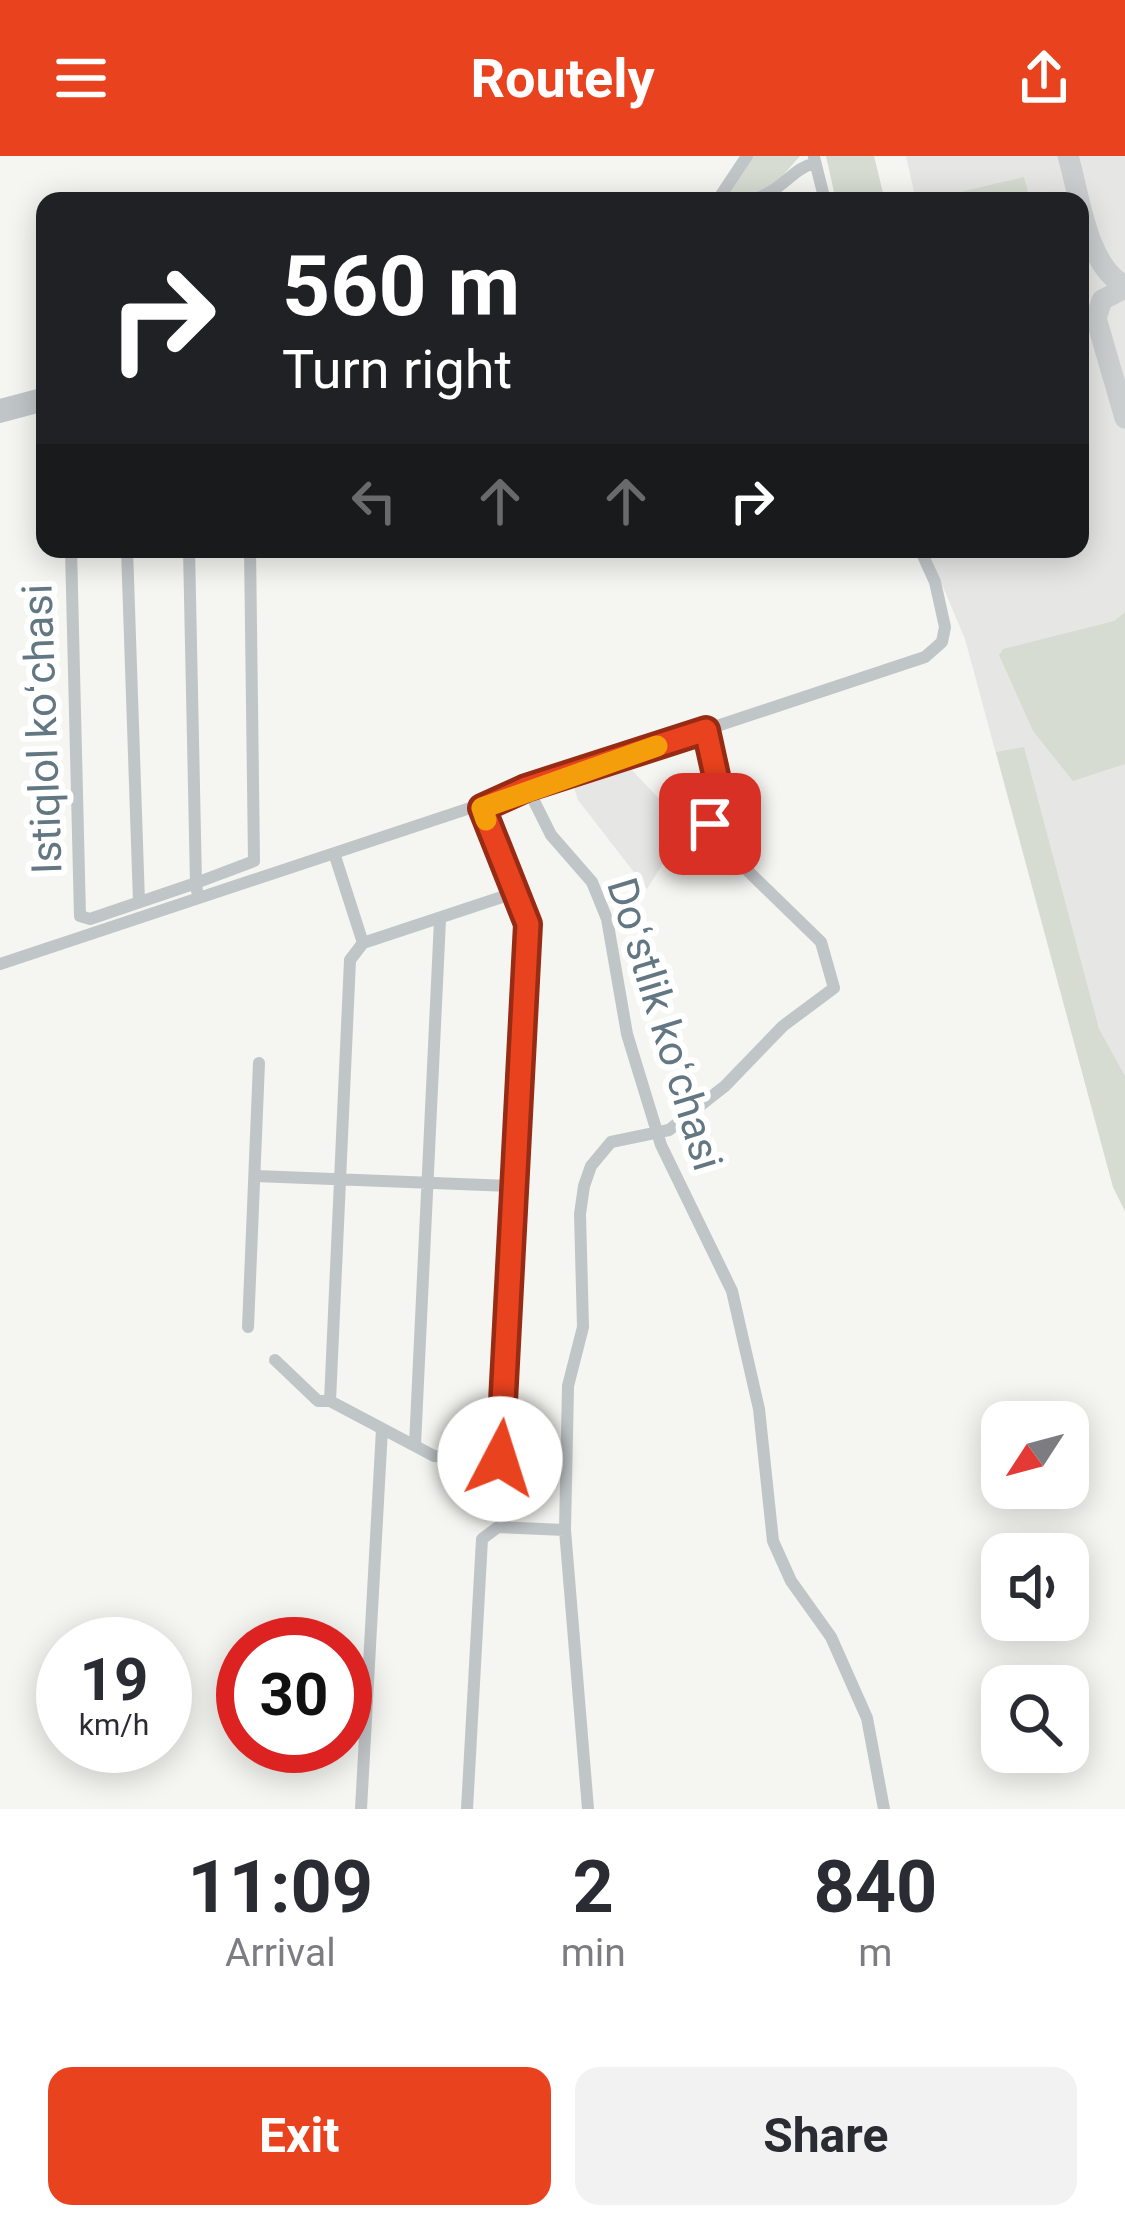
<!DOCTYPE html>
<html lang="en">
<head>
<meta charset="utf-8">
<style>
	:root { --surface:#fff; --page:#f2f2f3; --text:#2b2b33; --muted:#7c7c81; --accent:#e9421e }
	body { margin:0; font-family:Roboto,sans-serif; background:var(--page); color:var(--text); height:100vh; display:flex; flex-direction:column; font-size:45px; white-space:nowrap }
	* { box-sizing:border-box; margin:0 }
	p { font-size:39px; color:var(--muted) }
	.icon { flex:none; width:66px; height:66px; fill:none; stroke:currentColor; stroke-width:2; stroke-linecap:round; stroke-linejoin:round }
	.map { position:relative; height:1653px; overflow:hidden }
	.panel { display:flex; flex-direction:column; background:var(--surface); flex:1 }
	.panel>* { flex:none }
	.banner { position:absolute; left:36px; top:36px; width:1053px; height:366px; border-radius:24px; box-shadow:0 6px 30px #0003; background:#202124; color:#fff; overflow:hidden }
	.needle { width:78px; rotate:234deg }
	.buttons { position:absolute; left:981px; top:1245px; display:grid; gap:24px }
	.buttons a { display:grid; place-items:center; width:108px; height:108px; border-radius:24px; background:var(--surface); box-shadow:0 6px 30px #0003; font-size:60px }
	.speed { position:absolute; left:36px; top:1461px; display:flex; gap:24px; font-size:60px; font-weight:700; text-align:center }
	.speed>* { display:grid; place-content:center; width:156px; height:156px; border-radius:50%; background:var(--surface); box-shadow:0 6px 30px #0003; line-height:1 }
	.speed small { font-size:30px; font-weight:400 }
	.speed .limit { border:18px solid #d22; background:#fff; color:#111 }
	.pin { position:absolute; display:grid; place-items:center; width:102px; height:102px; color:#fff; margin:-51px; border-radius:24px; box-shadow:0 6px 18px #0006 }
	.me { position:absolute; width:132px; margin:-66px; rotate:5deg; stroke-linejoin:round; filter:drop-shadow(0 0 9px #0008) }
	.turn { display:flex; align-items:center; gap:42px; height:252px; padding:0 48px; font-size:54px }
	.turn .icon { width:156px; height:156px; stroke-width:2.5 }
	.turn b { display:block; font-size:84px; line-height:102px }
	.lanes { display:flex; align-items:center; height:114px; padding:0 48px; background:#0003; justify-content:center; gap:60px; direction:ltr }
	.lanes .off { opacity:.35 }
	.eta { display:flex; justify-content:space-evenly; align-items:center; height:204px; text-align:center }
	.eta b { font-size:72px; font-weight:700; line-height:84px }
	.button { display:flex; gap:24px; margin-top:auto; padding:24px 48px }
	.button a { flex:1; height:138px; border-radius:24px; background:var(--accent); color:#fff; font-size:48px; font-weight:700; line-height:138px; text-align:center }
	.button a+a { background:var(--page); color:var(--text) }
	header { display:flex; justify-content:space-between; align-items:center; height:156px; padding:0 48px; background:var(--accent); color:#fff; font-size:54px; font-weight:700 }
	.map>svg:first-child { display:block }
	.built { fill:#e6e7e5 }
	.green { fill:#d6dcd2 }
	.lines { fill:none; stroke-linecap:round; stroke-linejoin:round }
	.taxiway { stroke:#cacecf; stroke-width:21 }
	.minor { stroke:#c0c5c7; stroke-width:12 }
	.route-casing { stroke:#972b14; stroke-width:30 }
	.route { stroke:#e9421e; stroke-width:21 }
	.slow { stroke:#f59e0b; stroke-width:21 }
	.labels { text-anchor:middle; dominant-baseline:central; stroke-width:12; stroke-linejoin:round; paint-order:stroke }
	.street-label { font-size:42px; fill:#637783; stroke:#fff }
</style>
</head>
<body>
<header><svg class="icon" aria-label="menu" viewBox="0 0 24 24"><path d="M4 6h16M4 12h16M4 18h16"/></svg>Routely<svg class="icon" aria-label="share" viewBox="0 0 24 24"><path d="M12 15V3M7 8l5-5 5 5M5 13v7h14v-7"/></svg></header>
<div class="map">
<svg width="1125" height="1653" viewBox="0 0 1125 1653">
	<rect width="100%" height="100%" fill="#f5f5f1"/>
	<!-- built -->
	<path class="built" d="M906,0H1125V1055L1113,1031L965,483L927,393H1080V45H916Z
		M627,609L686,671L647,733L578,644L571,623Z"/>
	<!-- green -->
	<path class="green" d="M752,0H800L770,34L730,43L727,39Z
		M826,0H874L885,45H836Z
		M1024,21L1029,40L921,45Z
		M1125,456V608L1073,625L1033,575L999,499L1003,493L1114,465Z
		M1024,591L1099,873L1125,920V1055L1113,1031L996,596Z"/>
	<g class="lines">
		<!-- taxiway -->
		<path class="taxiway" d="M1068,0C1080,40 1086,109 1125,130
			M1125,132L1102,144L1096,162L1125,262"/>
		<!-- minor -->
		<path class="minor" d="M814,1L825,45
			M717,45L747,0
			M748,45C784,36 790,13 815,7
			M0,249L45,237
			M0,261L45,249
			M71,393L80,760L90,763L196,727L197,735
			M127,393L139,746
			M189,393L196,727L254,705L250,393
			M527,631L551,679L592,726L607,763L627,878L661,989L732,1135L759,1253L773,1385L791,1425L831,1481L867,1562L884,1653
			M335,700L363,787L350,804L330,1245L434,1300L500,1303L528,768L482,652
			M363,787L511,738
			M0,808L925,501L942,486L945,471L935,426L920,393
			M256,1020L513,1030
			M248,1171L259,907
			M275,1204L318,1245H330
			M415,1289L440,764
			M361,1653L382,1273
			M467,1653L482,1383L498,1371L565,1374
			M588,1653L565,1374L568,1230L583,1171L580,1058L584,1030L591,1010L611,986L669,974L725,930L783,870L834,832L821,786L713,681L710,668L721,642L706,574"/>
	</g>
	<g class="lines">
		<!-- route casing -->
		<g class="route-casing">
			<path id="route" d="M500,1303L528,768L482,652L526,632L706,574L721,642L710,668"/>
		</g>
		<!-- route -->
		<use href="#route" class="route"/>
		<!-- slow -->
		<path class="slow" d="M486,664L482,652L657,590"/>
	</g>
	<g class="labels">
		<!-- street labels -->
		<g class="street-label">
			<text transform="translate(42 573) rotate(-92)">Istiqlol koʻchasi</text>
			<text transform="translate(665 868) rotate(73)">Doʻstlik koʻchasi</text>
		</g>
	</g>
</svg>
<div class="buttons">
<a><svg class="needle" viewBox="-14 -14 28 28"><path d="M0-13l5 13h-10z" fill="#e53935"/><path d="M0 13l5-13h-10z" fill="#7c7c81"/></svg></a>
<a><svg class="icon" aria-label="sound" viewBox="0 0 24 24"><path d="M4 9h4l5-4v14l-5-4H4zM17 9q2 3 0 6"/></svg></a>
<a><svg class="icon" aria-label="search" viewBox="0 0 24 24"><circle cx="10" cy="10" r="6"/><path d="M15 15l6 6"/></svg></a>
</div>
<div class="speed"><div>19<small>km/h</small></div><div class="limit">30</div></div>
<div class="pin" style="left:710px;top:668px;background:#d93025"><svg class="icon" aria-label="arrive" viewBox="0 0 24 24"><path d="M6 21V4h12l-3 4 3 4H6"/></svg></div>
<svg class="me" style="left:500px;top:1303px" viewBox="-20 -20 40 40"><circle r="19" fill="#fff"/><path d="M0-13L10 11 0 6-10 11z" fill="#e9421e"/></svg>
<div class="banner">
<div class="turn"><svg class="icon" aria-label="right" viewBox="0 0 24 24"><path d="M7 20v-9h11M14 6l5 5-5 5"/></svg><div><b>560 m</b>Turn right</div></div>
<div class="lanes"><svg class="icon off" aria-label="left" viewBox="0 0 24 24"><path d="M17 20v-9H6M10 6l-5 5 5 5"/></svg><svg class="icon off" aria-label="ahead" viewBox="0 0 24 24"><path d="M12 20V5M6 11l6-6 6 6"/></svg><svg class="icon off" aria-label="ahead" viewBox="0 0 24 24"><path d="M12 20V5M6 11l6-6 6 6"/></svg><svg class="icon" aria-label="right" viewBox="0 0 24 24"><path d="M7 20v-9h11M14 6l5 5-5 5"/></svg></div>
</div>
</div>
<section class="panel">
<div class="eta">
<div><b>11:09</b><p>Arrival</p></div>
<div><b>2</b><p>min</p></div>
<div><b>840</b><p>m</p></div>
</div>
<div class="button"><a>Exit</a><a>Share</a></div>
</section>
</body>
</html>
